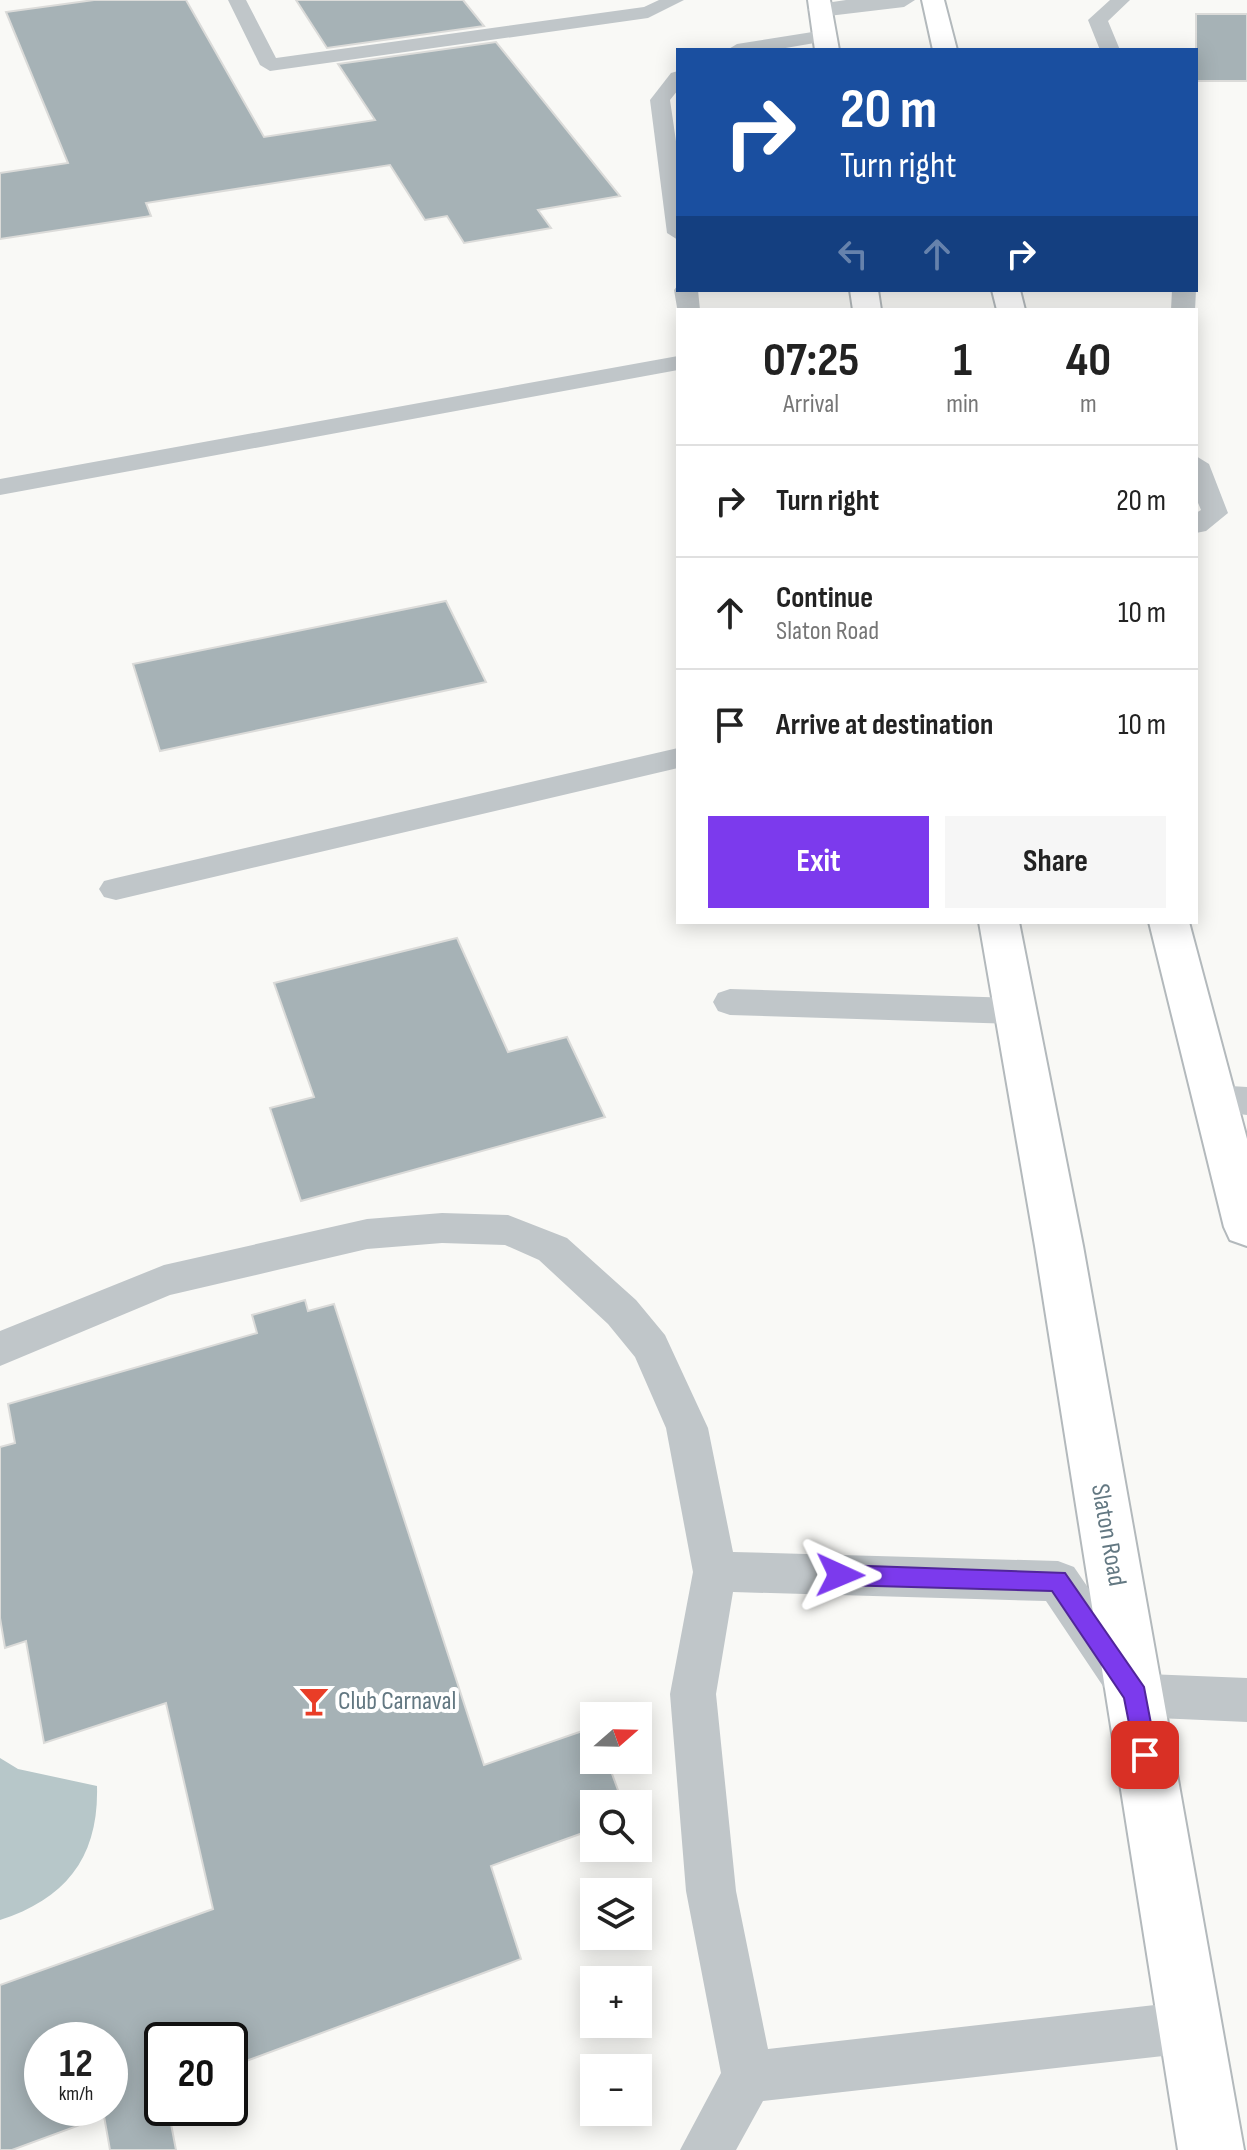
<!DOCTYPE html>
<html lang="en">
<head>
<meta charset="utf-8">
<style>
	:root { --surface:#fff; --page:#f6f6f6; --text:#222; --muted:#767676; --line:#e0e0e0; --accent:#7c3aed }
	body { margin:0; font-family:"Sofia Sans Condensed",sans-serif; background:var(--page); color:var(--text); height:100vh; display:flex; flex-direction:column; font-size:30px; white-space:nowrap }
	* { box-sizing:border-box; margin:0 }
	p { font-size:26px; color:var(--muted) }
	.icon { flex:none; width:44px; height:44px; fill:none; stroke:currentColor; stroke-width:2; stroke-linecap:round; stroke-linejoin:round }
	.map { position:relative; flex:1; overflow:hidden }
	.drawer { position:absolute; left:676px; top:308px; width:522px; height:616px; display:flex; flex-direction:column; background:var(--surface); border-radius:0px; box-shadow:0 4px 20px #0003 }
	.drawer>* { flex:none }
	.guide { position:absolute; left:676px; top:48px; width:522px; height:244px; border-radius:0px; box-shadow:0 4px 20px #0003; background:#1a4fa0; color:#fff; overflow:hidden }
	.needle { width:52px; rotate:70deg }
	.controls { position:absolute; left:580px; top:1702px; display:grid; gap:16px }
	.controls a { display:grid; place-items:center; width:72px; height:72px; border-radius:0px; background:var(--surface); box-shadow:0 4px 20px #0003; font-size:40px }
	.speed { position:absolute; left:24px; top:2022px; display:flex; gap:16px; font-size:40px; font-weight:700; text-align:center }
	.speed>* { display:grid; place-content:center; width:104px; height:104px; border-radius:50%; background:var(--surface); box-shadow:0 4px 20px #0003; line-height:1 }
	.speed small { font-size:20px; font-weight:400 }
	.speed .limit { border:4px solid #111; border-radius:12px; background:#fff; color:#111 }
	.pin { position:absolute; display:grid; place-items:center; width:68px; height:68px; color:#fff; margin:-34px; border-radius:16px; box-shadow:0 4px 12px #0006 }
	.me { position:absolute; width:88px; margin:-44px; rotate:91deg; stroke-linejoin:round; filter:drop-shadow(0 0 6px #0008) }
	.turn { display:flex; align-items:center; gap:28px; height:168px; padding:0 32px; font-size:36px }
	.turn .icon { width:104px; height:104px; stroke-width:2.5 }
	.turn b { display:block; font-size:56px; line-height:68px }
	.lanes { display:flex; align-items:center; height:76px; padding:0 32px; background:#0003; justify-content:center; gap:40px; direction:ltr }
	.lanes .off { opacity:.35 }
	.eta { display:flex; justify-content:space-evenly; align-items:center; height:136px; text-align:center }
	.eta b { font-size:48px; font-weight:700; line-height:56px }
	.primary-button { display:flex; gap:16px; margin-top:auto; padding:16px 32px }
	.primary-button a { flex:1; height:92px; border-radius:0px; background:var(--accent); color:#fff; font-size:32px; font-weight:700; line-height:92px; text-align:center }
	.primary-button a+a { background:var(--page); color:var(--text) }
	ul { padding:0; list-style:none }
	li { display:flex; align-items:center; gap:24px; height:112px; padding:0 32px; border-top:2px solid var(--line) }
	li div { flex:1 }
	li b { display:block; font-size:30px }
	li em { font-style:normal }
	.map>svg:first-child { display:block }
	.water { fill:#b7c7c9 }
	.building { fill:#a6b2b6; stroke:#dbdbd9; stroke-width:2; fill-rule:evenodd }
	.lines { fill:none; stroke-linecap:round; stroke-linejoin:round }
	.trunk-casing { stroke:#b3b9bc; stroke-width:4 }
	.service { fill:#c0c6c9; fill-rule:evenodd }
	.minor { fill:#c0c6c9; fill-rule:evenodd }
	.trunk { fill:#fff; fill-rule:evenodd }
	.route { fill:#7c3aed; stroke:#51269a; stroke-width:2 }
	.labels { text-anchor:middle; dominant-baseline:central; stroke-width:8; stroke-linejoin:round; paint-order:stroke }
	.near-street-label { font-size:26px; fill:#637882; stroke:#fff }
	.near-poi-label { font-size:26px; fill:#637882; stroke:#fff; text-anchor:start }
</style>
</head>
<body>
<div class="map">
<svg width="1247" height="2150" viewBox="0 0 1247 2150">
	<rect width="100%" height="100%" fill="#f9f9f6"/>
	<!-- water -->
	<path class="water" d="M0,1758L18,1769L97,1786C99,1857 66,1899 0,1920Z"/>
	<!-- building -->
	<path class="building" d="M94,0H186L264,137L375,120L338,64L496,42L620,196L538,210L551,228L464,243L447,216L425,220L390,165L146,203L151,216L0,239V173L68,163L6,12Z
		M296,0H463L484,26L327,48Z
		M1196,14H1247V81H1196Z
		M446,601L486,682L160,751L133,664Z
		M457,938L508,1052L567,1037L605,1117L301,1201L270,1108L314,1097L274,983Z
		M305,1300L308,1311L334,1304L484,1765L594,1727V1760H607L623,1804H594V1829L491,1866L521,1959L230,2067V2040H162V2108H168L176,2150H110L104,2116L12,2150H0V1985L213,1909L166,1703L44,1743L26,1641L5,1648L0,1618V1447L15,1443L8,1404L257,1333L252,1315ZM42,2040H110V2108H42Z"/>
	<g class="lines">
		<!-- trunk casing -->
		<g class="trunk-casing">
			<path id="trunk" d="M808,0H830L839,50H815Z
				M922,0H944L957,50H933Z
				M850,290H878L881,310H853Z
				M992,290H1020L1025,310H997Z
				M979,922H1019L1083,1246L1244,2150H1178L1035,1246Z
				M1149,922H1189L1247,1139V1246L1230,1240L1224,1227Z"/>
		</g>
		<!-- service -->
		<path class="service" d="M228,0H246L276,58L644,7L659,0H684L648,18L270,71L260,65Z
			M1110,0H1130L1108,21L1120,50H1100L1088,20Z
			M825,30L832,32L835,36L832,40L774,50H727L737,44Z
			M678,71V90L670,100L678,155V240L667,233L650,100L671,73Z
			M678,285V290H698L700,310L678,313L674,290Z
			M1172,290H1196L1195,310H1171Z
			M678,356V370L0,495V479Z
			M1196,456L1209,464L1228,513L1206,531L1196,533V513L1201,510L1196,498Z
			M678,748V768L116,900L104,897L99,889L104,881L116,878Z
			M730,989L1015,998L1027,1002L1032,1011L1027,1020L1015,1024L730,1015L718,1011L713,1002L718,993Z
			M1214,1085L1247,1087V1115L1201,1109L1196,1099L1201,1089Z
			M442,1213L508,1215L567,1238L636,1300L665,1335L708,1428L733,1552L1058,1561L1074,1567L1147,1674L1247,1678V1722L1135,1717L1119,1710L1046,1601L733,1592L716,1694L736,1891L768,2049L1190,2001L1208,2009L1216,2027L1208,2045L1190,2053L763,2101L736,2150H680L721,2073L686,1891L670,1694L693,1572L666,1428L635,1357L608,1324L539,1260L505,1245L442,1243L367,1249L170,1295L0,1366V1331L164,1265L367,1219Z"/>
		<!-- minor -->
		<path class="minor" d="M846,0H915L904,7L820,17L808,10L812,5Z"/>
		<!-- trunk -->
		<use href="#trunk" class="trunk"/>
	</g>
	<!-- route -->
	<path class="route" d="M840,1565L1065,1573L1144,1687L1157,1755L1154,1764L1145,1767L1137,1764L1124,1698L1052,1591L840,1585L832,1582L828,1575L832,1568Z"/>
	<!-- icons -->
	<defs>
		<g id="bar-bare" transform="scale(2.4)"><path d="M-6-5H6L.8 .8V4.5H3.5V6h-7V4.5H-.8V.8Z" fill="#e93d27" stroke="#fff" stroke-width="2.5" paint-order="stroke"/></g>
	</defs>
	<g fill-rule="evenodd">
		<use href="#bar-bare" x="314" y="1701"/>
	</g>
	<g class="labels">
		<!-- near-street labels -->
		<g class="near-street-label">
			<text transform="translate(1108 1535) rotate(80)">Slaton Road</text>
		</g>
		<!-- near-poi labels -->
		<g class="near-poi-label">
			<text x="338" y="1701">Club Carnaval</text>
		</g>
	</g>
</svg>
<div class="controls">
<a><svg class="needle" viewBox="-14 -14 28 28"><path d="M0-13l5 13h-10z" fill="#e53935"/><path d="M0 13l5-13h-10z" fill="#767676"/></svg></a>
<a><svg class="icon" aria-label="search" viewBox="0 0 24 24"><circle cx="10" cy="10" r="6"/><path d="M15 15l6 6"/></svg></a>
<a><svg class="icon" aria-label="layers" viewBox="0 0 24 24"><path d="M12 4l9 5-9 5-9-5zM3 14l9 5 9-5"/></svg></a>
<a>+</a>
<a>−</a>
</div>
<div class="speed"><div>12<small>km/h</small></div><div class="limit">20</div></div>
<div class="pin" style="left:1145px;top:1755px;background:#d93025"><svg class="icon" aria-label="arrive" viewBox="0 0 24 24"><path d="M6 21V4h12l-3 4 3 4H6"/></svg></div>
<svg class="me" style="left:840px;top:1575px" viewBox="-20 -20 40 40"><path d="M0-17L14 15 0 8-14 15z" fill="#7c3aed" stroke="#fff" stroke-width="4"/></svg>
<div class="guide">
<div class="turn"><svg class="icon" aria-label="right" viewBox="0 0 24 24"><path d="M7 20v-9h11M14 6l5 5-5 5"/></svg><div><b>20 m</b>Turn right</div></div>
<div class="lanes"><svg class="icon off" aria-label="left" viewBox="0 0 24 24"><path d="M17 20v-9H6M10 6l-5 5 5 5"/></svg><svg class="icon off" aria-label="ahead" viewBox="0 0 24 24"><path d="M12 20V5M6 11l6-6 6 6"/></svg><svg class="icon" aria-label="right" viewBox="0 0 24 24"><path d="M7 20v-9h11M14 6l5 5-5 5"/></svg></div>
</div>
<section class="drawer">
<div class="eta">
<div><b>07:25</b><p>Arrival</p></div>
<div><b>1</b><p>min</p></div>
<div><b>40</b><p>m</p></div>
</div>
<ul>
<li><svg class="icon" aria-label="right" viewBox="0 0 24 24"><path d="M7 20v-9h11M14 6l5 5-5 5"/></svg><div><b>Turn right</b></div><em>20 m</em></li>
<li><svg class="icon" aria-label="ahead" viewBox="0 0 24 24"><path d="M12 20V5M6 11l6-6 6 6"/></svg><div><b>Continue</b><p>Slaton Road</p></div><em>10 m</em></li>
<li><svg class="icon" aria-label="arrive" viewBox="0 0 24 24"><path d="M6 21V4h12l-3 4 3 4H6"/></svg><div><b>Arrive at destination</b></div><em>10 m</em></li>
</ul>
<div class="primary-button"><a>Exit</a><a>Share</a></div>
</section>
</div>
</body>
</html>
